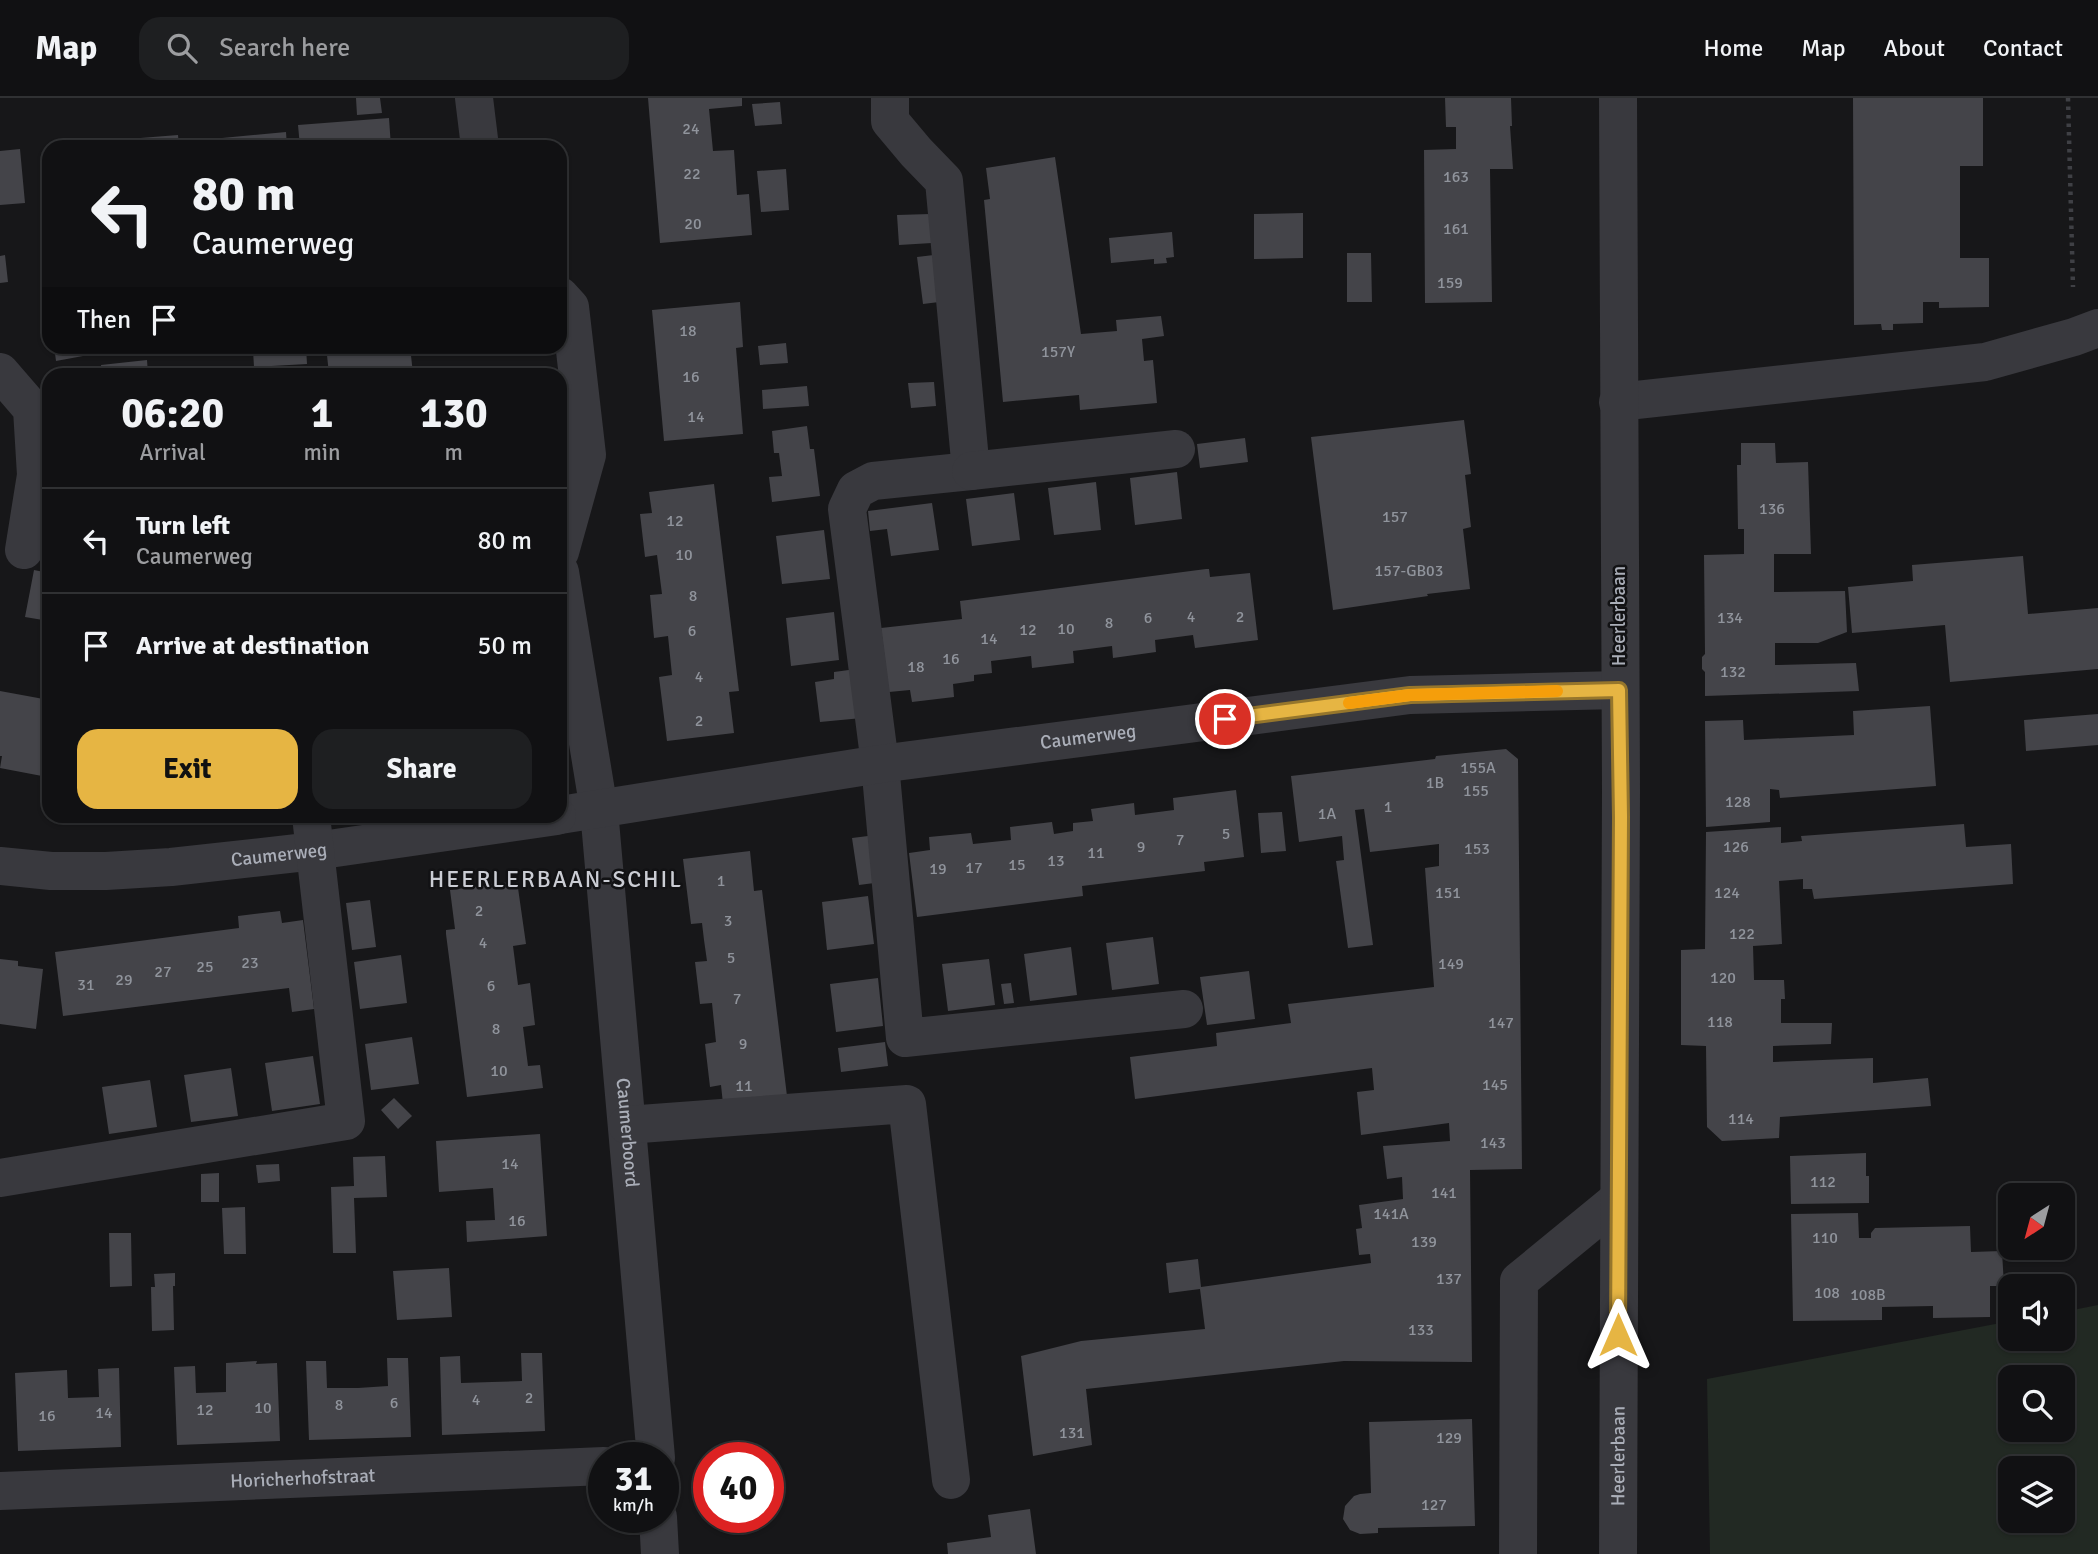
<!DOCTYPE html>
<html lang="en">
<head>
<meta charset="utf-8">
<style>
	:root { --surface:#111113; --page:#1e1f21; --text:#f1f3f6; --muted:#9c9da0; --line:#303133; --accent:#e6b543 }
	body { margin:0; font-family:Signika,sans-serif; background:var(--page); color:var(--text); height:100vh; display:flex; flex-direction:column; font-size:26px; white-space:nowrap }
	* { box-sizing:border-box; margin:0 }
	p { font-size:23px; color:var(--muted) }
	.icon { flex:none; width:38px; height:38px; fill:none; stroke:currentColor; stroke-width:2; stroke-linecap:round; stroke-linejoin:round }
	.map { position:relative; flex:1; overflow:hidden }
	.sheet { position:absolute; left:42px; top:270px; width:525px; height:455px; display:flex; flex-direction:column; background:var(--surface); border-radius:21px; box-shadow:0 2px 5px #0004,0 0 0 2px var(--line) }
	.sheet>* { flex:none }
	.top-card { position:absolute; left:42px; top:42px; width:525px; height:214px; border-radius:21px; box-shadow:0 2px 5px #0004,0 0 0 2px var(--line); background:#111113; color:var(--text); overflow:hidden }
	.needle { width:46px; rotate:216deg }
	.tools { position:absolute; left:1998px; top:1085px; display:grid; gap:14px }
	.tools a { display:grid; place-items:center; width:77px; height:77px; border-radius:14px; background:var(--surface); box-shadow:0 2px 5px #0004,0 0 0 2px var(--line); font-size:35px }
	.speed { position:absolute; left:588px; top:1344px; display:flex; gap:14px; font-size:35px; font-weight:700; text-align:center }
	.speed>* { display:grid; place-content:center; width:91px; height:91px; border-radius:50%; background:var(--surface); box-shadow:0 2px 5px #0004,0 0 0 2px var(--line); line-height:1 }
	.speed small { font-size:18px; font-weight:400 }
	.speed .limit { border:10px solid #d22; background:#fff; color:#111 }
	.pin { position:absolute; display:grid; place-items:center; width:60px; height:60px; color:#fff; margin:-30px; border:4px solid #fff; border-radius:50%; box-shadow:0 2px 7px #0007 }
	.me { position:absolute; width:77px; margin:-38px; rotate:0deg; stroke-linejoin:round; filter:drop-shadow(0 0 5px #0008) }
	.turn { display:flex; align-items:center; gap:24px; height:147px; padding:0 35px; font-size:32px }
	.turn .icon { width:91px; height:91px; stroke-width:2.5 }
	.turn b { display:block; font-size:49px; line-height:60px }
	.then { display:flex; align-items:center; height:66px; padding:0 35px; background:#0003; gap:14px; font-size:26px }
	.eta { display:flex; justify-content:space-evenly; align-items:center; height:119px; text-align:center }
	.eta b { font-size:42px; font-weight:800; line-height:49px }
	.button { display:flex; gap:14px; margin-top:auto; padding:14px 35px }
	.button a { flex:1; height:80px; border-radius:21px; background:var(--accent); color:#111; font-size:28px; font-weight:800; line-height:80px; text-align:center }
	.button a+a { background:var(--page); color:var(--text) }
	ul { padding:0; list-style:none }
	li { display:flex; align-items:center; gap:21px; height:105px; padding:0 35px; border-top:2px solid var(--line) }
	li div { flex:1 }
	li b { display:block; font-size:26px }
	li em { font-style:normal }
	header { display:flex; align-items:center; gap:42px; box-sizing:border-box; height:98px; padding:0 35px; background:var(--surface); border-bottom:2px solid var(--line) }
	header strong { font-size:33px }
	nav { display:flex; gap:38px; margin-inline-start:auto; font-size:24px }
	.search { width:490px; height:63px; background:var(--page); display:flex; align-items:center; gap:18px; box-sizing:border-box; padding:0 24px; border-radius:21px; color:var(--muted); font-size:26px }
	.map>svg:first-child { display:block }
	.green { fill:#222923; fill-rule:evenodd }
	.building { fill:#444449 }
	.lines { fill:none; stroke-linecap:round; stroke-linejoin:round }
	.path { stroke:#3f4045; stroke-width:4.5; stroke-dasharray:3.5 5; stroke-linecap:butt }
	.minor { stroke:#39393e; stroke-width:38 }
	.route-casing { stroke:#96762c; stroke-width:18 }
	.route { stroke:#e6b543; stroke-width:12 }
	.slow { stroke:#f59e0b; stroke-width:12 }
	.labels { text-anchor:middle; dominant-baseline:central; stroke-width:5; stroke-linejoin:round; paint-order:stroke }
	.number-label { font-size:16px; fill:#90949c }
	.street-label { font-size:19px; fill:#aaaeb8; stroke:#121214 }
	.quarter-label { font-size:23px; letter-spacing:2px; fill:#cbcdd4; stroke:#121214 }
</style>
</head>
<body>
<header>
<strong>Map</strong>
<div class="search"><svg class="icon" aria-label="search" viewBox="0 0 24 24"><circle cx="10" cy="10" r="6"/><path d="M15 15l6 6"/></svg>Search here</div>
<nav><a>Home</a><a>Map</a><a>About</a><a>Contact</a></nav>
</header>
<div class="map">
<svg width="2098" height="1456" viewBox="0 0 2098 1456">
	<rect width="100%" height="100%" fill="#171719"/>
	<!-- green -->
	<path class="green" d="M2098,1207V1456H1710L1707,1281L2011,1223V1241H2063V1214ZM2011,1279H2063V1332H2011ZM2063,1370V1423H2011V1370Z"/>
	<!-- building -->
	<path class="building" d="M356,0H380L382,15L357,17Z
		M648,0H742V8L709,11L713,53L734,52L737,97L749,96L752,137L660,145Z
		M1445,0H1511L1512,28H1510L1513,71H1490L1492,204L1425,205L1424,52L1456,51V29H1446Z
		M1853,0H1983V68H1960V160H1989V209L1939,210V204H1923V225L1893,226V232H1882L1881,226L1854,227Z
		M780,4L782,26L755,28L752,6Z
		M389,20L391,49H300L298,27Z
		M286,34L287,49H223L222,40Z
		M178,37L179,49H90V44Z
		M20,51L25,105L0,107V53Z
		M1055,59L1081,236L1117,233L1116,222L1161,218L1164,238L1142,241L1144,263L1153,262L1157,305L1080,312L1079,297L1003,304L984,102L990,101L986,70Z
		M786,71L789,112L761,114L757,73Z
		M1303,115V160L1254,161V116Z
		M930,116L932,145L899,147L897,117Z
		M1172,134L1174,159L1166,160L1167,165L1154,166V161L1111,165L1109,140Z
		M1347,155H1371L1372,204H1347Z
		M942,156L947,203L923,206L917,159Z
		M5,157L8,184L0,185V158Z
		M740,204L743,249L736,250L743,336L664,343L652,212Z
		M786,245L788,265L760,267L758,248Z
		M54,248H81L83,258L56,263Z
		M326,248H410L413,276H329Z
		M306,249L307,266L254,269L253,252Z
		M147,262L148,276H102L101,267Z
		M934,284L936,308L911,310L908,285Z
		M807,288L809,308L763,311L762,292Z
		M1464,322L1471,376L1465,377L1471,429L1463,431L1470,491L1427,496L1428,498L1333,512L1311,339Z
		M807,328L810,351H814L820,398L772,404L769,379L782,378L779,355H774L772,333Z
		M1245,340L1248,364L1200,370L1197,346Z
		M1741,345H1775L1776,365L1808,364L1811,456H1774V494L1845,493L1847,534L1818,545H1775V567L1856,565L1859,593L1705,598V574L1702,571V559L1705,556L1704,457L1744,456V431H1738L1737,367H1741Z
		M1177,374L1182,421L1135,427L1130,380Z
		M1096,384L1101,432L1054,437L1048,390Z
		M714,386L739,593L729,594L734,635L667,643L659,579L672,577L668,538L654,540L650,497L662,496L657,457L645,459L640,416L652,415L649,394Z
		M1014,395L1020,442L972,448L966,401Z
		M932,405L939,452L891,458L887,431L870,433L868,413Z
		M824,432L830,481L782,486L776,438Z
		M2023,458L2028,516L2098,510V571L1950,584L1945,527L1852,535L1848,489L1913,483L1912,467Z
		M1206,471H1209L1210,479L1250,475L1258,542L1195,550L1193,537L1155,542L1156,554L1113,560L1112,548L1073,553L1074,565L1032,570L1031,558L991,563L992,575L974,577V583L953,586L954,599L912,604L910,592L889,594L881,530L962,521L960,503Z
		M34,472L49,475V523L25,519Z
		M834,514L839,562L791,568L786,520Z
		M856,571L862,620L820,624L815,584L834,581V574Z
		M0,593L49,602V667H44L42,678L0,670L2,658H0Z
		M1930,608L1936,688L1780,700L1779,692L1770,691V724L1706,729L1705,623L1743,622L1744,642L1854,637L1853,613Z
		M2098,616V647L2026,653L2024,622Z
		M1506,651L1518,661L1522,1071L1470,1072L1472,1264L1344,1263L1086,1291L1092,1347L1033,1358L1021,1258L1081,1243L1205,1231L1200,1191L1169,1195L1166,1165L1198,1161L1201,1189L1371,1165L1370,1156L1359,1157L1356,1131L1362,1130L1359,1107L1403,1101L1402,1079L1387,1081L1383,1048L1450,1043L1449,1025L1361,1037L1357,994L1374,992L1372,970L1135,1001L1130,959L1217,948L1216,935L1291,925L1288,906L1434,889L1425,770L1439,768V746L1370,754L1364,711L1355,712L1373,847L1348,850L1336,763L1344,762L1342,738L1299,744L1291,678L1435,661L1436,658Z
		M1236,692L1244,759L1204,764L1205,773L1082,788L1083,798L917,819L909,755L930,752L929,739L971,735L973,746L1011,742L1010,729L1052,724L1054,736L1073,733V725L1093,723L1091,711L1134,705L1135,717L1174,712L1173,700Z
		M1282,714L1286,753L1261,755L1258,715Z
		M1964,726L1966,749L2011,746L2013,786L1814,801L1812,791H1803V781L1779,783L1782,846L1753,848L1754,882H1784L1785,901H1781V925H1832L1831,946L1773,948V964L1873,960V985L1928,980L1931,1008L1780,1019L1779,1040L1722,1043L1707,1029L1706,948L1681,947V852L1705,851L1706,734L1781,729V745L1802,743L1801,738Z
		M876,737L882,784L859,787L852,740Z
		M750,753L754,793L762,792L787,998L723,1006L721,987L710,989L705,946L716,944L712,905L700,906L695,864L707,863L704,842L702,825L691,826L683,761Z
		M517,783L526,846L513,848L518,887L530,885L535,927L523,929L528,968L540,967L543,990L467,999L446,836V832L455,831L450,792Z
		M868,798L874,846L827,852L822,804Z
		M370,802L376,849L352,852L346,805Z
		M280,813L282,825L303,822L314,911L292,914L289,890L63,918L55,854L239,830L238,818Z
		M1153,839L1159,886L1112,892L1106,845Z
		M1071,849L1077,897L1030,903L1024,856Z
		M401,857L407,905L360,911L354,864Z
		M0,861L18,863V868L43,871L36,931L0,926Z
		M989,861L995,907L948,913L942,866Z
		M1249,873L1255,921L1207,927L1200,879Z
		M878,880L883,928L836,934L830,886Z
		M1011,885L1014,905L1004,906L1001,886Z
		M412,939L419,986L371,992L365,946Z
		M885,944L888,968L841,974L838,950Z
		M313,958L320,1006L272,1013L265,965Z
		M231,970L238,1018L191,1024L184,977Z
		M150,982L157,1029L109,1036L102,989Z
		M394,1000L412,1018L398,1031L381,1012Z
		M540,1036L547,1138L467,1144L466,1123L495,1122L493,1090L439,1094L436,1043Z
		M1866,1055V1078H1869V1105L1791,1106L1790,1058Z
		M385,1058L387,1099L354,1100L356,1155H333L331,1089L354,1088L353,1059Z
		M279,1066L280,1083L258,1085L256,1067Z
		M219,1075V1104H201V1076Z
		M245,1109L246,1156H224L222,1110Z
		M1858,1115L1859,1140H1871V1135L1875,1130L1970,1128L1971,1154L2002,1153L2004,1188H1990V1219L1933,1220V1208L1882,1209V1222L1793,1223L1791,1116Z
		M109,1135H131L132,1188L110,1189Z
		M449,1170L452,1219L397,1222L393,1173Z
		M175,1175V1188H173L174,1232L152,1233L151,1189H155L154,1176Z
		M521,1255H542L545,1333L442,1337L440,1259L460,1258L461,1285L492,1284L522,1283Z
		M387,1260H408L411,1339L309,1342L306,1263H326L327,1290H358L388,1288Z
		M257,1263L256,1266L277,1265L280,1343L177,1347L174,1269L195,1268L196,1295L226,1294V1265Z
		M119,1270L121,1349L18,1353L15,1275L67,1272L68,1300L99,1299L98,1271Z
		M1472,1321L1475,1428L1378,1430V1435L1360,1436L1350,1432L1343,1421L1345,1408L1354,1398L1360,1396L1371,1395L1369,1324Z
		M1030,1411L1036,1456H948L947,1445L991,1439L988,1417Z"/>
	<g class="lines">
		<!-- path -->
		<path class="path" d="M2068,0L2073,189"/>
		<!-- minor -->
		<g class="minor">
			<path d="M474,0L480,49"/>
			<path d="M890,0V23L916,54L944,83L971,373L873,383L856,392L847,411L880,666L905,940L1184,911"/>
			<path d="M560,198L570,209L587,357L560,454"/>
			<path d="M0,274L32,311L36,377L24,452"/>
			<path d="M1618,304L1985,264L2074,239L2098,230"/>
			<path d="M971,373L1176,351"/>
			<path id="s1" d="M560,474L599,712L656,1360"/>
			<path id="s2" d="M560,717L880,666L1410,597L1619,592"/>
			<path id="s3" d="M0,768L51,773H106L171,769L315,753L557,718"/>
			<path d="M627,1027L907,1006L951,1382"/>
			<path d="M0,1080L346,1023L311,718"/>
			<path id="s4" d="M0,1393L604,1368"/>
			<path d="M658,1419L660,1456"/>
			<path d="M1518,1456L1519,1183L1619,1101"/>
			<path id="s5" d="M1618,1456L1621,692L1618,0"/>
		</g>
	</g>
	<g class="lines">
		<!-- route casing -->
		<g class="route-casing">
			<path id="route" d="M1225,621L1410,597L1619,592L1621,719L1618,1237"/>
		</g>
		<!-- route -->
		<use href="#route" class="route"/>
		<!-- slow -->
		<path class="slow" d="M1349,605L1410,597L1557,593"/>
	</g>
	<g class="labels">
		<!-- number labels -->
		<g class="number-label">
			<text x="691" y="31">24</text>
			<text x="692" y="76">22</text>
			<text x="1456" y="79">163</text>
			<text x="693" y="126">20</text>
			<text x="1456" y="131">161</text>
			<text x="1450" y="185">159</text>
			<text x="688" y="233">18</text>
			<text x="1058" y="254">157Y</text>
			<text x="691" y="279">16</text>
			<text x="696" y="319">14</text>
			<text x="1772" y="411">136</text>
			<text x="1395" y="419">157</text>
			<text x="675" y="423">12</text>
			<text x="684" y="457">10</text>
			<text x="1409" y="473">157-GB03</text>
			<text x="693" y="498">8</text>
			<text x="1191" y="519">4</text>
			<text x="1240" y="519">2</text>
			<text x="1148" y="520">6</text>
			<text x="1730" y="520">134</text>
			<text x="1109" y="525">8</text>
			<text x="1066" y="531">10</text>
			<text x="1028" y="532">12</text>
			<text x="692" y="533">6</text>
			<text x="989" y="541">14</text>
			<text x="951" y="561">16</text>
			<text x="916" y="569">18</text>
			<text x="1733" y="574">132</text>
			<text x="699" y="579">4</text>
			<text x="699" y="623">2</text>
			<text x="1478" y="670">155A</text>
			<text x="1435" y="685">1B</text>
			<text x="1476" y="693">155</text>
			<text x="1738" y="704">128</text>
			<text x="1388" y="709">1</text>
			<text x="1327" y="716">1A</text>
			<text x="1226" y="736">5</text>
			<text x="1180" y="742">7</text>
			<text x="1141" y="749">9</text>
			<text x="1736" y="749">126</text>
			<text x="1477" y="751">153</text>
			<text x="1096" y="755">11</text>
			<text x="1056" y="763">13</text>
			<text x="1017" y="767">15</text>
			<text x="974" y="770">17</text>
			<text x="938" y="771">19</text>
			<text x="721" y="783">1</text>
			<text x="1448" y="795">151</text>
			<text x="1727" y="795">124</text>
			<text x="479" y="813">2</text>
			<text x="728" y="823">3</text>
			<text x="1742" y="836">122</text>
			<text x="483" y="845">4</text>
			<text x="731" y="860">5</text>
			<text x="250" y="865">23</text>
			<text x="1451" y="866">149</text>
			<text x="205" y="869">25</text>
			<text x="163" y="874">27</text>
			<text x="1723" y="880">120</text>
			<text x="124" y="882">29</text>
			<text x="86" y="887">31</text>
			<text x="491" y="888">6</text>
			<text x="737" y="901">7</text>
			<text x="1720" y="924">118</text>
			<text x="1501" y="925">147</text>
			<text x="496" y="931">8</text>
			<text x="743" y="946">9</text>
			<text x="499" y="973">10</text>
			<text x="1495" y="987">145</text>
			<text x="744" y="988">11</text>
			<text x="1741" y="1021">114</text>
			<text x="1493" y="1045">143</text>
			<text x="510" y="1066">14</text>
			<text x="1823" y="1084">112</text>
			<text x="1444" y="1095">141</text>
			<text x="1391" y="1116">141A</text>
			<text x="517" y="1123">16</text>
			<text x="1825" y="1140">110</text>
			<text x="1424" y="1144">139</text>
			<text x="1449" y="1181">137</text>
			<text x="1827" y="1195">108</text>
			<text x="1868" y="1197">108B</text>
			<text x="1421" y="1232">133</text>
			<text x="529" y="1300">2</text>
			<text x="476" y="1302">4</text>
			<text x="394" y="1305">6</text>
			<text x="339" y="1307">8</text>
			<text x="263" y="1310">10</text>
			<text x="205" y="1312">12</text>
			<text x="104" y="1315">14</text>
			<text x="47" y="1318">16</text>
			<text x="1072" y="1335">131</text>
			<text x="1449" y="1340">129</text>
			<text x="1434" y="1407">127</text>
		</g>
		<!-- street labels -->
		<g class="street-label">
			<text transform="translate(1619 518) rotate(-90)">Heerlerbaan</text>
			<text stroke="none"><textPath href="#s2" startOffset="534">Caumerweg</textPath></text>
			<text stroke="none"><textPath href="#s3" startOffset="280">Caumerweg</textPath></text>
			<text stroke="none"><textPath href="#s1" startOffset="565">Caumerboord</textPath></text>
			<text stroke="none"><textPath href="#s5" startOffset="98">Heerlerbaan</textPath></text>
			<text stroke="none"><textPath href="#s4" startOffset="303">Horicherhofstraat</textPath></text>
		</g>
		<!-- quarter labels -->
		<g class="quarter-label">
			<text x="556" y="781">HEERLERBAAN-SCHIL</text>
		</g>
	</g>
</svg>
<div class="tools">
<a><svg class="needle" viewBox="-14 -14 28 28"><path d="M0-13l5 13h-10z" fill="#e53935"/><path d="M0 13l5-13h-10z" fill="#9c9da0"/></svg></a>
<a><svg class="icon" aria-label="sound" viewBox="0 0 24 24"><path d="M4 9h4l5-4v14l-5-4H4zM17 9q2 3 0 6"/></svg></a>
<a><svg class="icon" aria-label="search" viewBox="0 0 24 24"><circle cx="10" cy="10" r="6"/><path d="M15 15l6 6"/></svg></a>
<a><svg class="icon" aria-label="layers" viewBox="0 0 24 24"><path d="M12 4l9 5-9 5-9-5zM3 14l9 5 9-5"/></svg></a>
</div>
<div class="speed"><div>31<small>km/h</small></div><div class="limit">40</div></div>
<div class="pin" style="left:1225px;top:621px;background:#d93025"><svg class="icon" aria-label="arrive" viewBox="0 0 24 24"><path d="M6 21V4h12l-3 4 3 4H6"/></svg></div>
<svg class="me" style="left:1618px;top:1237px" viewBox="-20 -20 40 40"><path d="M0-17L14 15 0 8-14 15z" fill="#e6b543" stroke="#fff" stroke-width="4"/></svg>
<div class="top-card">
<div class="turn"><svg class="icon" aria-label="left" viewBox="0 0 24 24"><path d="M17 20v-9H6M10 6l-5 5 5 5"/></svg><div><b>80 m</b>Caumerweg</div></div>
<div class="then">Then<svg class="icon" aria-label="arrive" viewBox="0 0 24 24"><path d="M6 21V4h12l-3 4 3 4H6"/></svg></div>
</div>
<section class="sheet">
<div class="eta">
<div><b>06:20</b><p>Arrival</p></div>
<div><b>1</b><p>min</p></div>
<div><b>130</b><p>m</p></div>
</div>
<ul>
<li><svg class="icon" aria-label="left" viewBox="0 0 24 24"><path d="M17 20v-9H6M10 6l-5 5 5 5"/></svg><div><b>Turn left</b><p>Caumerweg</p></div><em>80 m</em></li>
<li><svg class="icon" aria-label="arrive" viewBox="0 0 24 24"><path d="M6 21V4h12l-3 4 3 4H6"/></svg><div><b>Arrive at destination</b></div><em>50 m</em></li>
</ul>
<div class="button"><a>Exit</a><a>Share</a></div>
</section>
</div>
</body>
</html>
